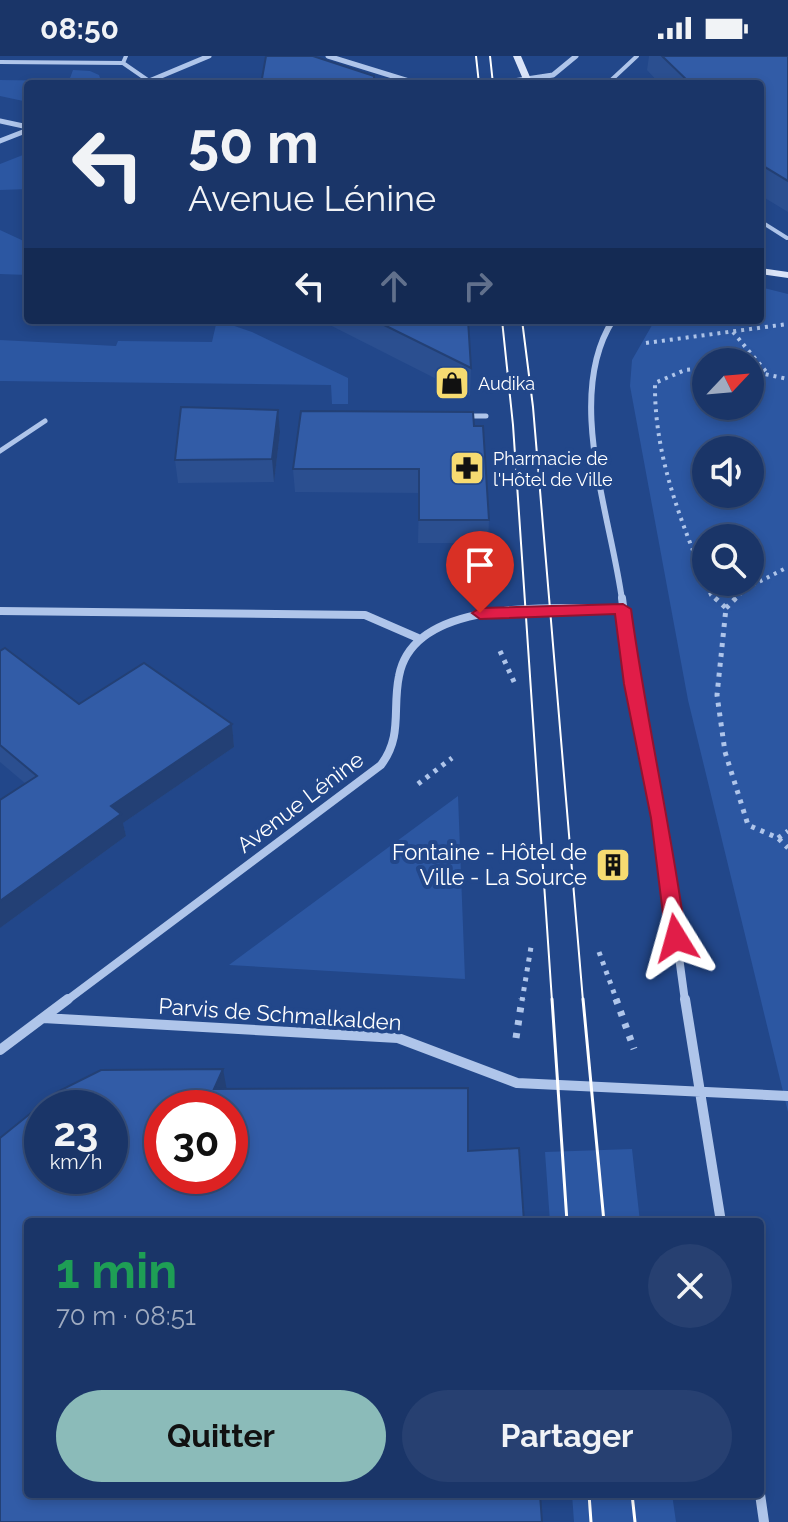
<!DOCTYPE html>
<html lang="fr">
<head>
<meta charset="utf-8">
<style>
	:root { --surface:#1a3568; --page:#274071; --text:#f1f3f6; --muted:#9fabc0; --line:#38507c; --accent:#8bbbb9 }
	body { margin:0; font-family:Raleway,sans-serif; background:var(--page); color:var(--text); height:100vh; display:flex; flex-direction:column; font-size:30px; white-space:nowrap }
	* { box-sizing:border-box; margin:0 }
	p { font-size:26px; color:var(--muted) }
	.icon { flex:none; width:44px; height:44px; fill:none; stroke:currentColor; stroke-width:2; stroke-linecap:round; stroke-linejoin:round }
	.map { position:relative; flex:1; overflow:hidden }
	.drawer { position:absolute; left:24px; top:1162px; width:740px; height:280px; display:flex; flex-direction:column; background:var(--surface); border-radius:8px; box-shadow:0 4px 12px #0003,0 0 0 2px var(--line) }
	.drawer>* { flex:none }
	.banner { position:absolute; left:24px; top:24px; width:740px; height:244px; border-radius:8px; box-shadow:0 4px 12px #0003,0 0 0 2px var(--line); background:#1a3568; color:var(--text); overflow:hidden }
	.needle { width:52px; rotate:64deg }
	.tools { position:absolute; left:692px; top:292px; display:grid; gap:16px }
	.tools a { display:grid; place-items:center; width:72px; height:72px; border-radius:50%; background:var(--surface); box-shadow:0 4px 12px #0003,0 0 0 2px var(--line); font-size:40px }
	.speed { position:absolute; left:24px; top:1034px; display:flex; gap:16px; font-size:40px; font-weight:700; text-align:center }
	.speed>* { display:grid; place-content:center; width:104px; height:104px; border-radius:50%; background:var(--surface); box-shadow:0 4px 12px #0003,0 0 0 2px var(--line); line-height:1 }
	.speed small { font-size:20px; font-weight:400 }
	.speed .limit { border:12px solid #d22; background:#fff; color:#111 }
	.pin { position:absolute; display:grid; place-items:center; width:68px; height:68px; color:#fff; margin:-82px -34px; border-radius:50% 50% 50% 0; rotate:-45deg; box-shadow:0 0 8px #0007 }
	.pin .icon { rotate:45deg }
	.me { position:absolute; width:88px; margin:-44px; rotate:352deg; stroke-linejoin:round; filter:drop-shadow(0 0 6px #0008) }
	.turn { display:flex; align-items:center; gap:28px; height:168px; padding:0 32px; font-size:36px }
	.turn .icon { width:104px; height:104px; stroke-width:2.5 }
	.turn b { display:block; font-size:56px; line-height:68px }
	.lanes { display:flex; align-items:center; height:76px; padding:0 32px; background:#0003; justify-content:center; gap:40px; direction:ltr }
	.lanes .off { opacity:.35 }
	.round { display:grid; place-items:center; flex:none; width:84px; height:84px; border-radius:42px; background:var(--page) }
	.headline { display:flex; align-items:center; justify-content:space-between; height:136px; padding:0 32px }
	h1 { font-size:48px; font-weight:700; line-height:60px; color:#1e9e55 }
	.action { display:flex; gap:16px; margin-top:auto; padding:16px 32px }
	.action a { flex:1; height:92px; border-radius:48px; background:var(--accent); color:#111; font-size:32px; font-weight:700; line-height:92px; text-align:center }
	.action a+a { background:var(--page); color:var(--text) }
	.status { display:flex; justify-content:space-between; align-items:center; height:56px; padding:0 40px; background:var(--surface); direction:ltr }
	.status svg { height:22px; fill:currentColor }
	.map>svg:first-child { display:block }
	.green { fill:#2c57a2; fill-rule:evenodd }
	.lines { fill:none; stroke-linecap:round; stroke-linejoin:round }
	.path-far2 { stroke:#afc5ea; stroke-width:4; stroke-dasharray:3 5; stroke-linecap:butt }
	.path-far1 { stroke:#afc5ea; stroke-width:5; stroke-dasharray:4 6; stroke-linecap:butt }
	.path { stroke:#afc5ea; stroke-width:7; stroke-dasharray:5 8; stroke-linecap:butt }
	.lane-far1 { stroke:#afc5ea; stroke-width:4 }
	.lane { stroke:#afc5ea; stroke-width:5 }
	.street-far3 { stroke:#afc5ea; stroke-width:5 }
	.street-far2 { stroke:#afc5ea; stroke-width:6 }
	.street-far1 { stroke:#afc5ea; stroke-width:8 }
	.street { stroke:#afc5ea; stroke-width:10 }
	.secondary { fill:#dae4f8; fill-rule:evenodd }
	.tram-far1 { stroke:#fff; stroke-width:2 }
	.tram { stroke:#fff; stroke-width:3 }
	.wall { fill:#2b4f90 }
	.shaded-wall { fill:#234075 }
	.building { fill:#325ca7; stroke:#234075; stroke-width:2; fill-rule:evenodd }
	.route { fill:#e11d48; stroke:#92132f; stroke-width:2 }
	.labels { text-anchor:middle; dominant-baseline:central; stroke-width:8; stroke-linejoin:round; paint-order:stroke }
	.far-poi-label { font-size:18px; fill:#fff; stroke:#22478a; text-anchor:start }
	.street-label { font-size:22px; fill:#fff; stroke:#22478a }
	.poi-label { font-size:22px; fill:#fff; stroke:#22478a; text-anchor:end }
</style>
</head>
<body>
<div class="status"><b>08:50</b><svg viewBox="0 0 49 12"><path d="M0 12V9h3v3zM5 12V6h3v6zM10 12V3h3v9zM15 12V0h3v12zM26 1h20v11H26zM47 4h2v5h-2z"/></svg></div>
<div class="map">
<svg width="788" height="1466" viewBox="0 0 788 1466">
	<rect width="100%" height="100%" fill="#22478a"/>
	<!-- green -->
	<path class="green" d="M73,14L90,15L99,19L102,28H28V46L0,40V24L69,25Z
		M28,97V133L0,134V108Z
		M0,174L28,187V219L0,218Z
		M760,231L788,238V1056L688,644L630,330L632,304L655,264H760ZM706,306H750V350H706ZM706,394H750V438H706ZM706,482H750V526H706Z
		M217,264L252,276L348,322V348H332L331,329L0,325V284L116,290L118,285L212,286Z
		M458,740L465,923L229,909Z
		M632,1093L640,1166H550L545,1096Z
		M572,1438H672L676,1466H574Z"/>
	<g class="lines">
		<!-- path-far2 -->
		<path class="path-far2" d="M733,276L768,318
			M646,287L788,268
			M706,312L685,314L655,327C654,403 683,470 711,539L717,544
			M750,315L788,323
			M734,544L745,533L788,511"/>
		<!-- path-far1 -->
		<path class="path-far1" d="M715,542L726,552L717,639L725,696L748,769L778,782L788,792
			M726,552L736,542
			M500,595L515,628
			M418,728L452,702
			M778,782L788,775
			M599,896L617,945
			M522,945L531,891"/>
		<!-- path -->
		<path class="path" d="M616,943L634,993
			M516,982L522,943"/>
		<!-- lane-far1 -->
		<path class="lane-far1" d="M126,0L123,7L149,25
			M0,6L123,7
			M607,28L637,0
			M760,165L787,182"/>
		<!-- lane -->
		<path class="lane" d="M466,360H486
			M0,395L45,365"/>
		<!-- street-far3 -->
		<path class="street-far3" d="M328,0L412,26L493,28L553,19L576,0
			M142,28L209,0
			M0,65L28,71
			M0,85L28,74"/>
		<!-- street-far2 -->
		<path class="street-far2" d="M613,264C564,340 611,460 622,544"/>
		<!-- street-far1 -->
		<path class="street-far1" d="M622,542L633,628L660,762L685,945
			M0,555L365,559L418,582
			M66,945L381,709C403,680 392,653 399,620C414,539 560,553 623,553"/>
		<!-- street -->
		<path class="street" d="M685,943L721,1166
			M43,962L398,982L517,1027L788,1040
			M0,994L68,943
			M760,1438L764,1466"/>
		<!-- secondary -->
		<path class="secondary" d="M513,0H521L533,28H525Z
			M760,212L788,216V222L760,218Z"/>
		<!-- tram-far1 -->
		<path class="tram-far1" d="M476,0L479,28
			M490,0L493,28
			M502,264L513,369L552,945
			M522,264L533,351L583,945"/>
		<!-- tram -->
		<path class="tram" d="M552,943L567,1166
			M583,943L604,1166
			M589,1438L591,1466
			M632,1438L635,1466"/>
	</g>
	<!-- wall -->
	<path class="wall" d="M649,0H788V156L760,139V28H660L647,14Z
		M320,264H468L471,312L470,340Z
		M278,354L280,376L274,426L178,427L175,404Z
		M474,370L489,464L488,487H418L419,437L295,436L293,413Z
		M0,595L79,648L232,668L234,691L123,767L126,780L0,872V744L26,728L0,706Z"/>
	<!-- shaded-wall -->
	<path class="shaded-wall" d="M278,354L280,376L274,426L272,403Z
		M232,668L234,691L123,767L126,780L0,872V845L111,750Z
		M223,1013L227,1035L214,1033Z"/>
	<!-- building -->
	<path class="building" d="M266,0H313L374,20V28H261Z
		M662,0H788V125L760,108V28H691Z
		M374,264H468L471,312Z
		M181,351L278,354L272,403L175,404Z
		M301,355L473,356L474,370H483L489,464H419V413H293Z
		M5,592L79,648L144,607L232,668L111,750L121,758L0,845V744L37,720L0,689V595Z
		M223,1013L214,1033L468,1032V1095L519,1092L524,1166H28V1438H540L542,1466H0V1082L57,1036L101,1014ZM42,1052H110V1120H42ZM162,1052H230V1120H162Z"/>
	<!-- route -->
	<path class="route" d="M623,548L631,553C646,663 671,771 686,882L676,890L666,882L651,762L624,628L615,558L480,563L472,557L480,552Z"/>
	<!-- icons -->
	<defs>
		<g id="shop-square" transform="scale(1.8)"><rect x="-9" y="-9" width="18" height="18" rx="4" fill="#f6db71" stroke="#22478a"/><path d="M-5-2.5h2.3a2.7 3.5 0 0 1 5.4 0H5L5.5 6h-11ZM-1.5-2.5h3a1.5 2.3 0 0 0-3 0Z" fill="#111"/></g>
		<g id="pharmacy-square" transform="scale(1.8)"><rect x="-9" y="-9" width="18" height="18" rx="4" fill="#f6db71" stroke="#22478a"/><path d="M-2-6h4v4h4v4h-4v4h-4v-4h-4v-4h4Z" fill="#111"/></g>
		<g id="building-square" transform="scale(1.8)"><rect x="-9" y="-9" width="18" height="18" rx="4" fill="#f6db71" stroke="#22478a"/><path d="M-4-6H4V6H1V3H-1V6H-4ZM-2.5-4.3h1.7v1.8h-1.7ZM.8-4.3h1.7v1.8H.8ZM-2.5-1h1.7V.8h-1.7ZM.8-1h1.7V.8H.8Z" fill="#111"/></g>
	</defs>
	<g fill-rule="evenodd">
		<use href="#shop-square" x="452" y="327"/>
		<use href="#pharmacy-square" x="467" y="412"/>
		<use href="#building-square" x="613" y="809"/>
	</g>
	<g class="labels">
		<!-- far-poi labels -->
		<g class="far-poi-label">
			<text x="478" y="327">Audika</text>
			<text x="493" y="402">Pharmacie de<tspan x="493" dy="21">l'Hôtel de Ville</tspan></text>
		</g>
		<!-- street labels -->
		<g class="street-label">
			<text transform="translate(300 746) rotate(-37)">Avenue Lénine</text>
			<text transform="translate(280 958) rotate(4)">Parvis de Schmalkalden</text>
		</g>
		<!-- poi labels -->
		<g class="poi-label">
			<text x="587" y="796">Fontaine - Hôtel de<tspan x="587" dy="25">Ville - La Source</tspan></text>
		</g>
	</g>
</svg>
<div class="tools">
<a><svg class="needle" viewBox="-14 -14 28 28"><path d="M0-13l5 13h-10z" fill="#e53935"/><path d="M0 13l5-13h-10z" fill="#9fabc0"/></svg></a>
<a><svg class="icon" aria-label="sound" viewBox="0 0 24 24"><path d="M4 9h4l5-4v14l-5-4H4zM17 9q2 3 0 6"/></svg></a>
<a><svg class="icon" aria-label="search" viewBox="0 0 24 24"><circle cx="10" cy="10" r="6"/><path d="M15 15l6 6"/></svg></a>
</div>
<div class="speed"><div>23<small>km/h</small></div><div class="limit">30</div></div>
<div class="pin" style="left:480px;top:557px;background:#d93025"><svg class="icon" aria-label="arrive" viewBox="0 0 24 24"><path d="M6 21V4h12l-3 4 3 4H6"/></svg></div>
<svg class="me" style="left:676px;top:882px" viewBox="-20 -20 40 40"><path d="M0-17L14 15 0 8-14 15z" fill="#e11d48" stroke="#fff" stroke-width="4"/></svg>
<div class="banner">
<div class="turn"><svg class="icon" aria-label="left" viewBox="0 0 24 24"><path d="M17 20v-9H6M10 6l-5 5 5 5"/></svg><div><b>50 m</b>Avenue Lénine</div></div>
<div class="lanes"><svg class="icon" aria-label="left" viewBox="0 0 24 24"><path d="M17 20v-9H6M10 6l-5 5 5 5"/></svg><svg class="icon off" aria-label="ahead" viewBox="0 0 24 24"><path d="M12 20V5M6 11l6-6 6 6"/></svg><svg class="icon off" aria-label="right" viewBox="0 0 24 24"><path d="M7 20v-9h11M14 6l5 5-5 5"/></svg></div>
</div>
<section class="drawer">
<div class="headline"><div><h1>1 min</h1><p>70 m · 08:51</p></div><a class="round"><svg class="icon" aria-label="close" viewBox="0 0 24 24"><path d="M6 6l12 12M18 6L6 18"/></svg></a></div>
<div class="action"><a>Quitter</a><a>Partager</a></div>
</section>
</div>
</body>
</html>
